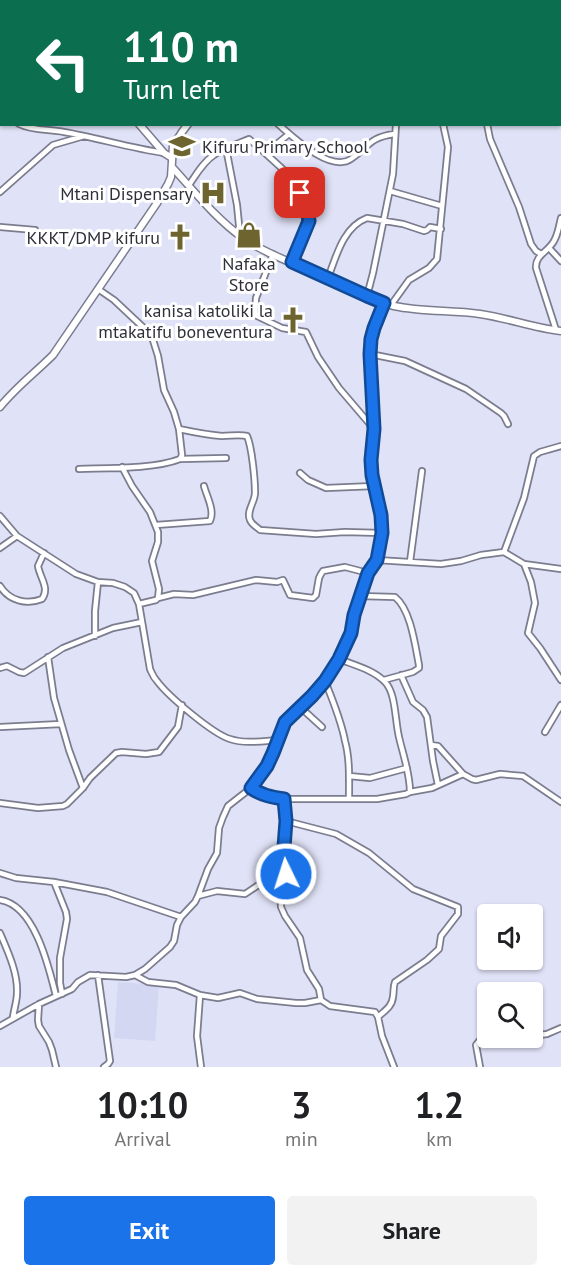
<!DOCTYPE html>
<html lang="en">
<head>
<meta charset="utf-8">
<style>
	:root { --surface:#fff; --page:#f2f2f2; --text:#202124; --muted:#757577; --accent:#1a73e8 }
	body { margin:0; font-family:"PT Sans",sans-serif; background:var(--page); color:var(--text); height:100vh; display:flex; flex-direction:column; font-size:22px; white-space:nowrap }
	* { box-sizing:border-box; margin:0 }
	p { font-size:20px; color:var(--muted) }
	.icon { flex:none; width:33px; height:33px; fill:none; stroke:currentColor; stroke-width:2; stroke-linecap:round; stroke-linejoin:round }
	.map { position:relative; height:1067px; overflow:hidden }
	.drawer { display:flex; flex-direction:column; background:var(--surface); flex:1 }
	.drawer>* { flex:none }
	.banner { position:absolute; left:0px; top:0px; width:561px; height:126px; box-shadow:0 2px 4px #0004; background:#0b6e4f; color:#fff; overflow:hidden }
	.tools { position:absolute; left:477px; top:904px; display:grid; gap:12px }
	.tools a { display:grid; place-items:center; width:66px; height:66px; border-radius:6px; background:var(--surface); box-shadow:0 2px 4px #0004; font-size:30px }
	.pin { position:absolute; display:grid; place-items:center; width:51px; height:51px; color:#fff; margin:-26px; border-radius:12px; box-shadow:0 3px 9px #0006 }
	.me { position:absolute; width:66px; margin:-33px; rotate:356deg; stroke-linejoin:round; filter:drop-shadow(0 0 4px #0008) }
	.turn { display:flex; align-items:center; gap:21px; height:126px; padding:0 24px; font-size:27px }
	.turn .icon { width:78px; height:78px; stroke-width:2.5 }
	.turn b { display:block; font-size:42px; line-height:51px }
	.eta { display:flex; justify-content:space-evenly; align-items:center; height:102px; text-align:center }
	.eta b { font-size:36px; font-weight:800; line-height:42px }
	.primary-button { display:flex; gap:12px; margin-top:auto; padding:12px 24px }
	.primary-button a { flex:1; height:69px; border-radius:6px; background:var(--accent); color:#fff; font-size:24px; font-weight:800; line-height:69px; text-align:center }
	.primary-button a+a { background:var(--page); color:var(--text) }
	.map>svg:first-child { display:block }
	.built { fill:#d3d7f2 }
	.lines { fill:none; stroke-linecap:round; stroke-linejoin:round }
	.street-casing { stroke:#7b7d8f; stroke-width:8 }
	.secondary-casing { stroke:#7b7d8f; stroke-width:9 }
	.street { stroke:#fff; stroke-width:4.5 }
	.secondary { stroke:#fff; stroke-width:6 }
	.route-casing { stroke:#114b97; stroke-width:15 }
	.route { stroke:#1a73e8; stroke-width:10 }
	.labels { text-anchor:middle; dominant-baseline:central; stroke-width:6; stroke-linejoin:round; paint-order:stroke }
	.poi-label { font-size:18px; fill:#2f3038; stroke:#fff; text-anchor:end }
</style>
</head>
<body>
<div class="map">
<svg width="561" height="1067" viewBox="0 0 561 1067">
	<rect width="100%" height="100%" fill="#e0e2f7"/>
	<!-- built -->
	<path class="built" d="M118,982L159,985L155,1041L114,1038Z"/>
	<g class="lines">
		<!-- street casing -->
		<g class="street-casing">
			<path id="street" d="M146,0L147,2
				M393,0V2
				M409,0L410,2
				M492,0L494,2
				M373,2L374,0
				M463,2L464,0
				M0,47L2,49
				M0,97L2,93
				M0,113L2,114
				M19,124C33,131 49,129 64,132C98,138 130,148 164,153
				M278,124C293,137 330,173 351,159C370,146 368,138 394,134
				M487,124L490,139L519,207L531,244L536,251L541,254
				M226,148L237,205L240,235
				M264,152L288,174L294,182L309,215L306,229L292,262
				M189,185C196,175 203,162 214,155C224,148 237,144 249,139L264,152H267L289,134
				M390,191L442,206
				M0,192L53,145L84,136
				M0,227L35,230
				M549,248L561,261
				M273,254L256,298L255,312L257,316L282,328L306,332L318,357L339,388L374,429
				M328,278C336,257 343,227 367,218L403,224L424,231L427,230L430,227L441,229
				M367,296L373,273L393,174L396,124
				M391,305L409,280L429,268L437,259L448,147L443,124
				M556,330L536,268C535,255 548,252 554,241C558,234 559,226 561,218
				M370,354L405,361L466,389L501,413L504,416L508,424
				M179,429C193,432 208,435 222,436C231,436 239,434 247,436C252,447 255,480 255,493C255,502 246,511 250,520C252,525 257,527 260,530L316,534L345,532L382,533
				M180,459L226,458
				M122,467L132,486L150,512L158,532V542L152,561L159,589L158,598L156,600L139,604
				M79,469C107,468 155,469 180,459L182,455L179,429L174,412L164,390L158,356L153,340L147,331L114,300L98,289
				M300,473L308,480L326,488L374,486
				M0,516L17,536L76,574L98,582L113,583L125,587L134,593L139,604L150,669C152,673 153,677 157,681C168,696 213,734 230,739C245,744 263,741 278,740
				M156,525L210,521C215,511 207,497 204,486
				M0,548L17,536
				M504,552L524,498L534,456L540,452L561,446
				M377,560L441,564L461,561L481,555L504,552L524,564L561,569
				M410,562L422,471
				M524,564L531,582L535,603L528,633L540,648L561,680
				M0,586C9,601 27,605 42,599C50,588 40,578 38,566L44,553
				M360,596L395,597C411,610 415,645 419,665V668L413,672L384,680
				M158,598L174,594L193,595L256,580L277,582L283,580L290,595L313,598L316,595L319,578L321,574L323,571L345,567L368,573
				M95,636V611L98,582
				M48,657L54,698L69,750L83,788
				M0,668L7,666L19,672L24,673L63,648L113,628L142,622
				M401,675L413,702L423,710L427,717L433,761L438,785
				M325,681C333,701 341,720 345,741C350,759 349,779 349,798
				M300,707L322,727
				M0,727L61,724
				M545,732L561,705
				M431,745L438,746L463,774L472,779L476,780L500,774L523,776L561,802
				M349,776L370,778L407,768
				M251,788L258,793L268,797L284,799H377L406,794L410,792C410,773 403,755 399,737C395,721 396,693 385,682C374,670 354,665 339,659
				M410,792L432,788L463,774
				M284,799L286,821L284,847L287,868L280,888L281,907L285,916L300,938L307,970L319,989L321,1000L330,1006L375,1012L378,1017
				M0,803L38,808L63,806L67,804L83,788L90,778L116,753L122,752L146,754L159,752L178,727L182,705
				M286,821L336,834L369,853L413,889L458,907V914L441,936L439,949L427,960L395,982C393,987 394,991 393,997C392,1007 384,1011 378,1017L382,1036L394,1067
				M0,873L16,878L54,882L107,892L181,917
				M54,882L66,912L67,919L60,958V983L62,994
				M198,896L217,891L245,894L263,882L269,880L283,882
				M0,900C35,905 49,968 56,996
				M0,933C8,952 18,973 17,993C17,1001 14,1009 13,1017
				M98,975L110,1061L108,1064L104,1067
				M135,975L148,982L176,985L200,995L218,998L240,993L257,999L296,1003H305L321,1000
				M200,995L197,1036L201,1067
				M39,1004L38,1020L39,1026L49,1042L52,1050L56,1067
				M0,1026L39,1004L72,989L78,982L90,975L126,977L135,975L145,969L170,947L174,941L177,925L181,917L195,902L198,896L208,869L217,853L219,828L223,817L228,806L251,788L267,766L273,753L285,722L312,696L325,681L339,659L351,633L360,596L368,573L377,560L380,547L381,515L372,475L371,460L374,429L370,354L371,339L374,328L384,303
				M532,1036L547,1034L561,1028
				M480,1067L476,1045L480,1040L488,1038"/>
		</g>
		<!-- secondary casing -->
		<g class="secondary-casing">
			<path id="secondary" d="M5,0L6,2
				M241,2V0
				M139,124L164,153L172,158
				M172,167C194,191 216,219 243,238C269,256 302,266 330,279C351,289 372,301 394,306C422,312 452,310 480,314C508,318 533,328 561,331
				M0,407C16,387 35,373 53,355L157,203L168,184L171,177L173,146L182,132L188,124"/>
		</g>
		<!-- street -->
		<use href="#street" class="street"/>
		<!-- secondary -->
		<use href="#secondary" class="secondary"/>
	</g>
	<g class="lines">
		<!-- route casing -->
		<g class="route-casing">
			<path id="route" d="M286,874L287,868L284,847L286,821L284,799C271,797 261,795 251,788L267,766L273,753L285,722L312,696L325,681L339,659L351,633L354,615L368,573L377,560L382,533L381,515L372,475L371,460L374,429L370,354L371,339L374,328L384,303L367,296L292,262L309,221L307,209L300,193"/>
		</g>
		<!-- route -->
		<use href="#route" class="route"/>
	</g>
	<!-- icons -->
	<defs>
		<g id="school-bare" transform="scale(2.07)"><path d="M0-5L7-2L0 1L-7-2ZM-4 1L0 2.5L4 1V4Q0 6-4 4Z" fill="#6d6430" stroke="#fff" stroke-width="2.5" paint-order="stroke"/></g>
		<g id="hospital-bare" transform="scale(2.07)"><path d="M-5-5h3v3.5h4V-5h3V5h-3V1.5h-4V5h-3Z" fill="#6d6430" stroke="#fff" stroke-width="2.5" paint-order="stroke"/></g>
		<g id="shop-bare" transform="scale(2.07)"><path d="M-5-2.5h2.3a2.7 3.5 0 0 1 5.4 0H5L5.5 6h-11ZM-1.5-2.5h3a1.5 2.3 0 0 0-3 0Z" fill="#6d6430" stroke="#fff" stroke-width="2.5" paint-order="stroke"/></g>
		<g id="church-bare" transform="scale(2.07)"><path d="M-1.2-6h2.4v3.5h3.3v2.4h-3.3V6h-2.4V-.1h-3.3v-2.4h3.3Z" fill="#6d6430" stroke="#fff" stroke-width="2.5" paint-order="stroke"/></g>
	</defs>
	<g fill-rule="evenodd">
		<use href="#school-bare" x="182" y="146"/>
		<use href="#hospital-bare" x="213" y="193"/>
		<use href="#shop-bare" x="249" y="235"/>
		<use href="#church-bare" x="180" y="237"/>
		<use href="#church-bare" x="293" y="320"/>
	</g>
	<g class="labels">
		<!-- poi labels -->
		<g class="poi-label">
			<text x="202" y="146" text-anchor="start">Kifuru Primary School</text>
			<text x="193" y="193">Mtani Dispensary</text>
			<text x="160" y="237">KKKT/DMP kifuru</text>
			<text x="249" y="263" text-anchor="middle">Nafaka<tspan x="249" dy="21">Store</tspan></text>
			<text x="273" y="310">kanisa katoliki la<tspan x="273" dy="21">mtakatifu boneventura</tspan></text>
		</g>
	</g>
</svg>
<div class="tools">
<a><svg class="icon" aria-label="sound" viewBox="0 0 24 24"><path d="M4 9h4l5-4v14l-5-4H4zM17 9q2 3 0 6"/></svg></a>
<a><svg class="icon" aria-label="search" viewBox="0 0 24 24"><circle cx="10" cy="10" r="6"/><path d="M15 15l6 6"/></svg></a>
</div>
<div class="pin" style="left:300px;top:193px;background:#d93025"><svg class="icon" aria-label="arrive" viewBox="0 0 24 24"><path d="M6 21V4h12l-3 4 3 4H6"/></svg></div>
<svg class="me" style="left:286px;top:874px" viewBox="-20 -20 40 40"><circle r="17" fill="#1a73e8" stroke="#fff" stroke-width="3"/><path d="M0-11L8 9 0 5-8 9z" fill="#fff"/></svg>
<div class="banner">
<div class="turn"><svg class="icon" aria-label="left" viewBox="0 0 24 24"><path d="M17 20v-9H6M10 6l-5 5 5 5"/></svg><div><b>110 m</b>Turn left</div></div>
</div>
</div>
<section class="drawer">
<div class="eta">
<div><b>10:10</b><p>Arrival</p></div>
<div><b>3</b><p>min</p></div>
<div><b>1.2</b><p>km</p></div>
</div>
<div class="primary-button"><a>Exit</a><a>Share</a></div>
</section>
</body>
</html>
